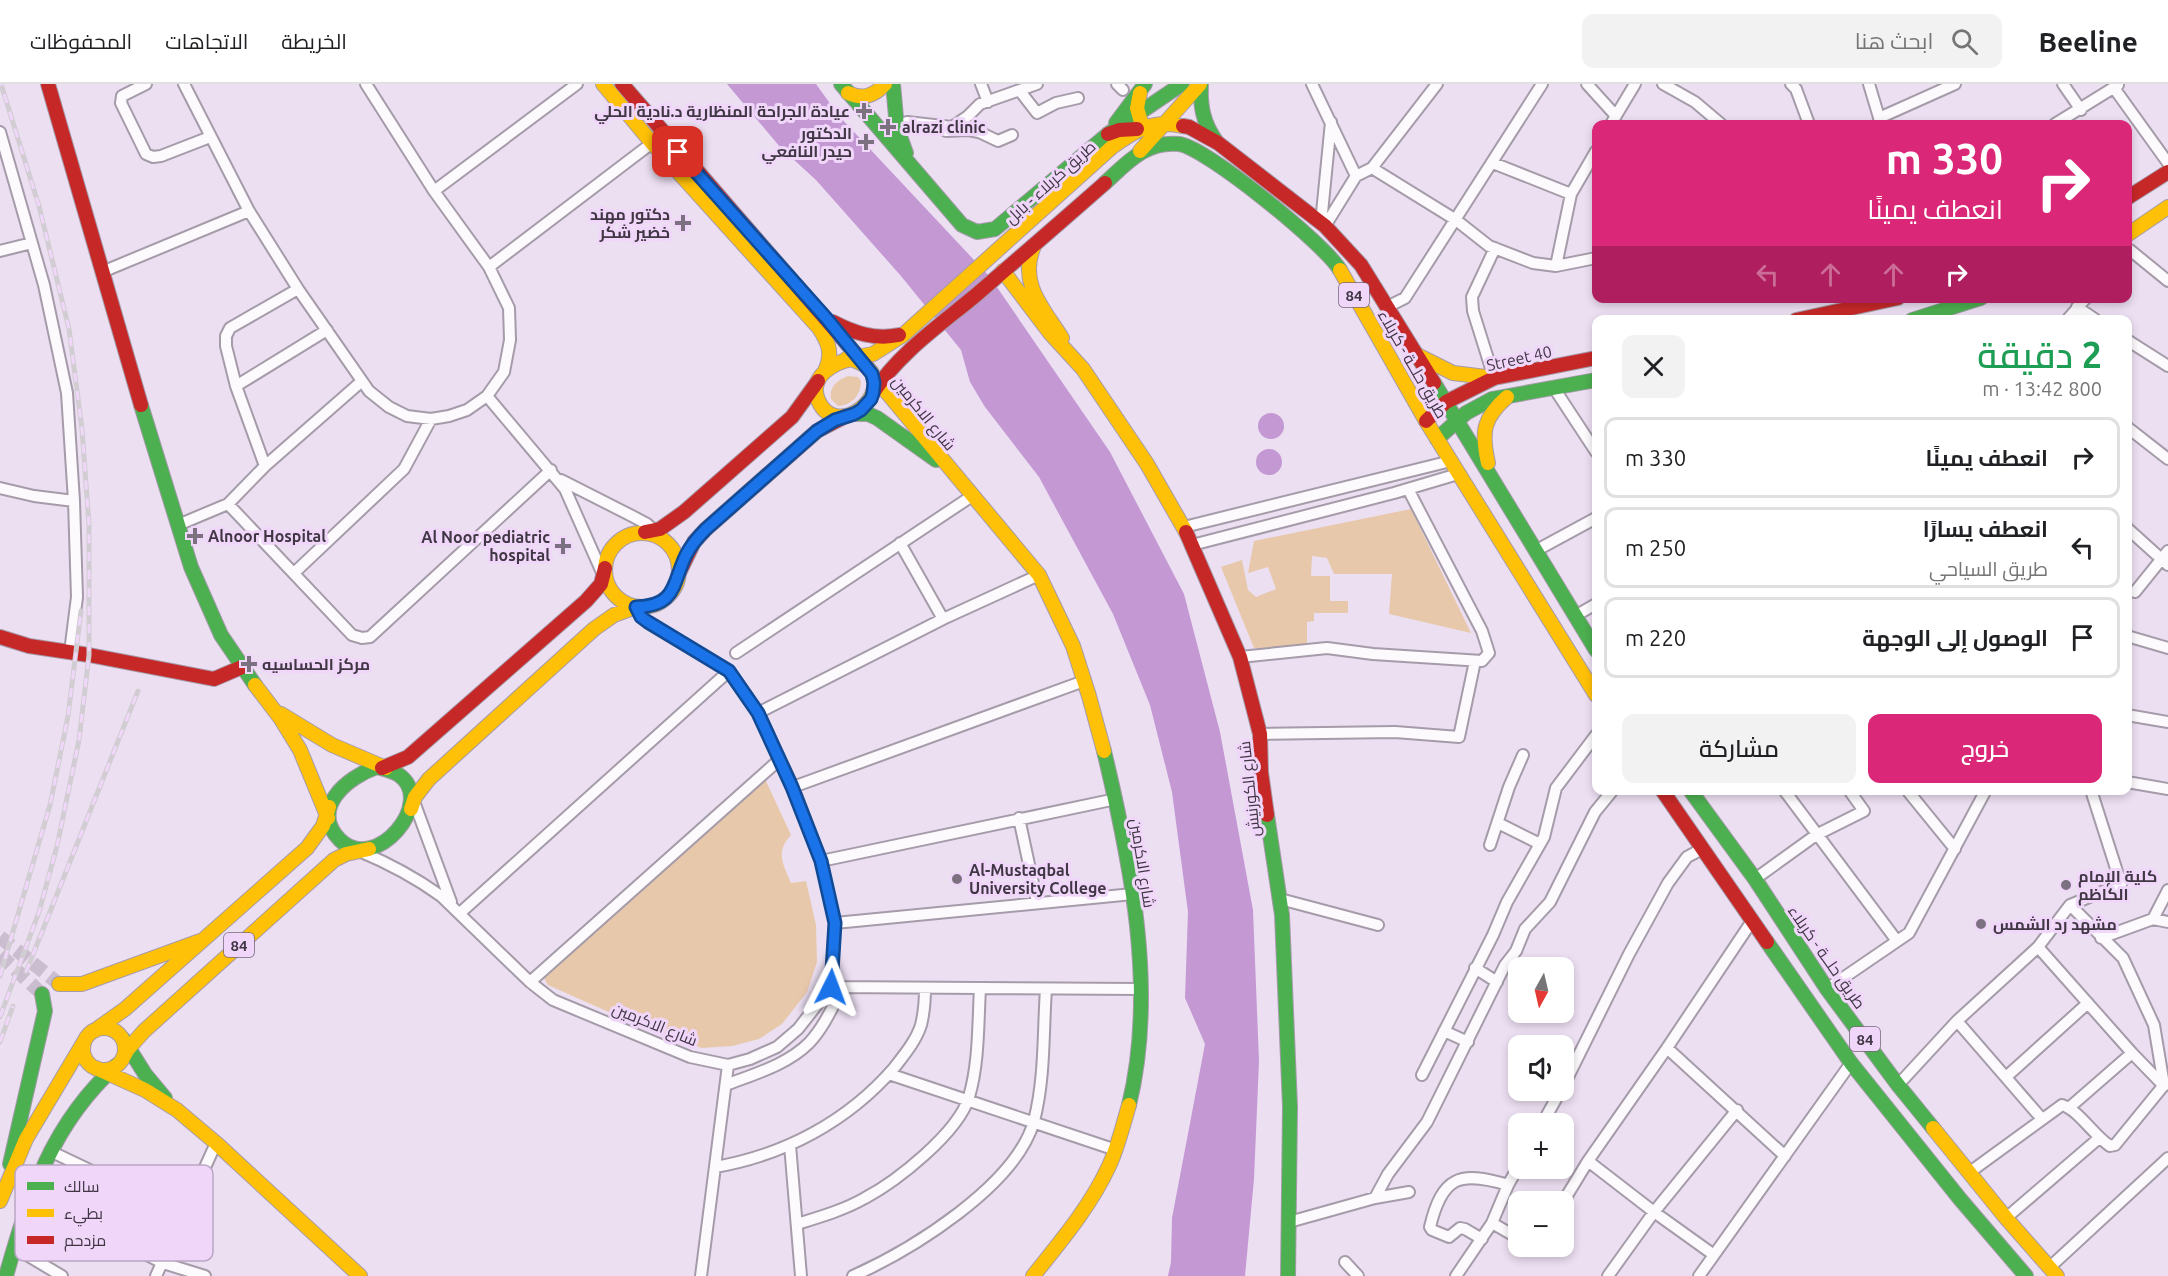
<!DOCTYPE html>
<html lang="ar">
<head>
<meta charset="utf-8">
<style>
	:root { --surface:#fff; --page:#f2f2f2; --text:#202124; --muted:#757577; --line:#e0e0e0; --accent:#db2777 }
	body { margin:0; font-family:Ubuntu,Cairo,sans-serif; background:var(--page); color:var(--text); direction:rtl; height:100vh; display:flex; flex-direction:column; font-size:22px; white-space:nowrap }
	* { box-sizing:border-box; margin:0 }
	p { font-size:20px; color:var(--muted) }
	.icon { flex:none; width:33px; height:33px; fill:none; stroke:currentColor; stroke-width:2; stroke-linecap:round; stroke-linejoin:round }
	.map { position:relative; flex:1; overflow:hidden; direction:ltr }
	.side { position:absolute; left:1592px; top:231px; width:540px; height:480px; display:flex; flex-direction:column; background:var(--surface); border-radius:12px; box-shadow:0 3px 9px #0003; direction:rtl }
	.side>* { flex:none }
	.banner { position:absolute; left:1592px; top:36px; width:540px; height:183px; border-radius:12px; box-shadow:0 3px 9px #0003; direction:rtl; background:#db2777; color:#fff; overflow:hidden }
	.needle { width:39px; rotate:188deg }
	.controls { position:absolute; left:1508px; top:873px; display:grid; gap:12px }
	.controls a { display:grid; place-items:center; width:66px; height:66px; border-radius:12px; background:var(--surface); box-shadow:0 3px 9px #0003; font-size:30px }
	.pin { position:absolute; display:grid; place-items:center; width:51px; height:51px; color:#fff; margin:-26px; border-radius:12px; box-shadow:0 3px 9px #0006 }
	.me { position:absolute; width:66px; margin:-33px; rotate:3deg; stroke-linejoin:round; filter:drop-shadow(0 0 4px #0008) }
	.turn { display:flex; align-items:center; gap:21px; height:126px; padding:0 30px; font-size:27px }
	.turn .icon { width:78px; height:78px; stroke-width:2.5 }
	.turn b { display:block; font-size:42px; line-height:51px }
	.lanes { display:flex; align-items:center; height:57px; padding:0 30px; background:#0003; justify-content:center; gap:30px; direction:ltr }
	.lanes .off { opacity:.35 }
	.round { display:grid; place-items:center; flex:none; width:63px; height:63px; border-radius:12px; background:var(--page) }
	.overview { display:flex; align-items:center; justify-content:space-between; height:102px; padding:0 30px }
	h1 { font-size:36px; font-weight:600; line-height:45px; color:#1e9e55 }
	.button { display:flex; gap:12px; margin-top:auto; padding:12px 30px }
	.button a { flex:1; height:69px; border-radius:12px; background:var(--accent); color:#fff; font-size:24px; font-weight:600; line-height:69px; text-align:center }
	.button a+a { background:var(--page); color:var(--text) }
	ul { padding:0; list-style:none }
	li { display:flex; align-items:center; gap:18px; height:81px; margin:0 12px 9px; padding:0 18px; border:3px solid var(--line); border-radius:12px }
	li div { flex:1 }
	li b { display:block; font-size:22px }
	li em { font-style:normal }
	header { display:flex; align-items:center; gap:36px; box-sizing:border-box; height:84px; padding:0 30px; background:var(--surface); border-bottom:2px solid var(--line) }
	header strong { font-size:28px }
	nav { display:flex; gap:33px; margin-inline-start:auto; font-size:21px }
	.search { width:420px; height:54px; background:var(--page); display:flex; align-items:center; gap:15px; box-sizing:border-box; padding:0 21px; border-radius:12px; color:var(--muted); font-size:22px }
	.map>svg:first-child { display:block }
	.green { fill:#e8c8aa }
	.water { fill:#c398d3 }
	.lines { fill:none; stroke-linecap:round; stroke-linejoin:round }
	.secondary-tunnel { stroke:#cabdcf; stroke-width:14; stroke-dasharray:14 7; stroke-linecap:butt }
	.street-casing { stroke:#a59ba9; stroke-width:14 }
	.fast-casing { stroke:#a59ba9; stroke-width:16 }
	.slow-casing { stroke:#a59ba9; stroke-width:16 }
	.jam-casing { stroke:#a59ba9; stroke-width:16 }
	.street { stroke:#fcfafd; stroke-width:10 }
	.fast { stroke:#4caf50; stroke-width:14 }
	.slow { stroke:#ffc107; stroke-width:14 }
	.jam { stroke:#c62828; stroke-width:14 }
	.rail-casing { stroke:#d1cdd2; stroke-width:5 }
	.rail { stroke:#f0d7fa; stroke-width:3; stroke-dasharray:9; stroke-linecap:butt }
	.route-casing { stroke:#114b97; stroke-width:15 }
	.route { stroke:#1a73e8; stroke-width:10 }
	.poi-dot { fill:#7c7181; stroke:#f0d7fa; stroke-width:2 }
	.labels { text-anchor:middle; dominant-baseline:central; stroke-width:6; stroke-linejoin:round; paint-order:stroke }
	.shield { fill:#f0d7fa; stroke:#75667b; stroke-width:1.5 }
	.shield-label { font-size:15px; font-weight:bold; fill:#403644 }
	.poi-label { font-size:16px; font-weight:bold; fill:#403644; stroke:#f0d7fa; text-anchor:start }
	.street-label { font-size:16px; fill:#403644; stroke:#f0d7fa }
	.key { fill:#f0d7fa; stroke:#bba7c3; stroke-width:1.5 }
	.key-label { font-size:16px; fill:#403644 }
</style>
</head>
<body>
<header>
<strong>Beeline</strong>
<div class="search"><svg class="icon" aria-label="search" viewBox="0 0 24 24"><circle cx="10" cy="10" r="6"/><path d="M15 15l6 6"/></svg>ابحث هنا</div>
<nav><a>الخريطة</a><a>الاتجاهات</a><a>المحفوظات</a></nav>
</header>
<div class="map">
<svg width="2168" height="1192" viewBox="0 0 2168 1192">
	<rect width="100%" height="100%" fill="#ecdff2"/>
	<!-- green -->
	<path class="green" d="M848,292L858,293L861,297C861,311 852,321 838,322L831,315C829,302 838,296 848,292Z
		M1411,425L1471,549L1389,530L1392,490H1334L1327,474L1312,472L1311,492H1330V517H1348V529H1314V537L1307,538V563L1254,564L1221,483L1242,476L1248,506L1256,513L1276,505L1268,483L1248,489L1254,457Z
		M765,695L791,751C775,768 783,780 791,799L806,797L816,841L817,878L807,908L782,940L759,955L732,962L702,964L658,950L548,901L544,894Z"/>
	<!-- water -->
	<path class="water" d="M727,0H816L839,32L990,193L1110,368L1184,510L1220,648L1253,826L1259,977L1254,1095L1245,1192H1168L1171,1178L1172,1134L1205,960L1185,914L1188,828L1172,708L1150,621L1113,530L1039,393L985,323L970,298L961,266L901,192L816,96L780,63Z
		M1258 342a13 13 0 1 1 26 0a13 13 0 1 1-26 0Z
		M1256 378a13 13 0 1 1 26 0a13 13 0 1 1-26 0Z"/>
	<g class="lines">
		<!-- secondary-tunnel -->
		<path class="secondary-tunnel" d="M0,853L59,900
			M0,871L42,910"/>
		<!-- street casing -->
		<g class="street-casing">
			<path id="street" d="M146,0L122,12L121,19L146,70L153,73L161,72L210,53
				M184,0L249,127L298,205L369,307L389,323L407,332L431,335L449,332L467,326L487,312L504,288L510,256L509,224L489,183L434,107L366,0
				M981,0L988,18
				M1117,0L1123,6
				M1312,0L1356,92
				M1587,0L1616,32
				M1663,0L1695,18L1721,40
				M1791,0L1796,5L1809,40
				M1869,0L1881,40
				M2063,0L2081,26
				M2114,4L2168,79
				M1020,7L1037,29L1056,19L1078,14
				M1879,34L1955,0
				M907,38L952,43L968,32L980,20L1037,0
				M1611,40L1635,0
				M2055,40L2118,1
				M946,47L968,46L979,48L998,57L1012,51
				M0,48L44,201L67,309L74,417L77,513L70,568
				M1493,79L1571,110
				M1372,84L1456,136L1489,162L1533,179L1556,182L1596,174
				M434,107L577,0
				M1321,139L1331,38
				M1325,142L1356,92L1372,84L1437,0
				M2130,166L2168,197
				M0,167L32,159
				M1556,182L1571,110L1596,67
				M489,183L652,59
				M102,188L249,127
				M1387,223L1405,214L1542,0
				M2077,223L2096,236
				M2067,236L2086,214
				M2127,256L2168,282
				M1494,294L1473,227L1472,213L1495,164
				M236,302L327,246
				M1554,304L1596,368
				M487,312L565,405L604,493
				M2127,343L2168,375
				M265,382L236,302L226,262V252L230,244L298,205
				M561,396L632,432L647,440L669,460
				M0,404L34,412L74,417
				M228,420L352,551L362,554L370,553L551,386
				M178,441L228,420L265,382L362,297
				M1184,443L1451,377
				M2127,444L2168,481
				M900,459L943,535
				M1192,461L1394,409L1458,390
				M1537,466L1596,434
				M294,489L404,385L431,335
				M2135,508L2168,467
				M1575,532L1596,520
				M2127,552L2168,564
				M736,569L972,412
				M1240,573L1327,564L1373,570L1482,577L1489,569L1482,547L1408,405
				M758,629L943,535L1039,491
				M2127,631L2168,638
				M1260,650L1395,648L1459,653L1475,577
				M2127,698L2168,705
				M793,703L1084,597
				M1784,706L1897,857
				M1907,706L1955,765
				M413,715L451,818
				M1019,734L1037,818
				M1498,739L1540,760
				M1490,761L1509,703L1523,671
				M359,767C388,779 416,794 441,812L530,898L553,916L690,973L728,981L750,975L777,963L798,945L831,903L835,839L821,777L793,703L758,629L729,587L648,539L641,533L636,523
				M821,777L1116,715
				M1755,795L1816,751L1864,727L1849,706
				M1280,815L1378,841
				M460,829L729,587
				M2153,835L2168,806
				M835,839L1133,810
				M2101,854L2153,835L2168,838
				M2038,863L2132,969L2164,1002
				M1475,884L1497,898
				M530,898L779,676
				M831,903L1140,905
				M1827,905L1909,849L1986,706
				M1957,937L2042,1035
				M1444,947L1468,958
				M1667,964L1785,1072
				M889,990L1116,1066
				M1422,991L1493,851L1507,818L1544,753L1556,704L1596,651
				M2006,993L2088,919
				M726,1001C754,990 787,981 809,959C824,943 833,922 843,903
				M1898,1001L1957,937L2038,863L2070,821L2121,800L2091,706
				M1563,1003L1629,870L1668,799L1687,773L1702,765
				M2070,1023L2132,969
				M1542,1040L1561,1006
				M790,1061L801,1192
				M50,1067L184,1131
				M1588,1077L1654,1128L1714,1171
				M715,1083C785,1071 848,1037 894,984C904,971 916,957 921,941C924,929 925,916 925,904
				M1970,1088L2062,1021C2079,1026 2093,1051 2110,1062L2115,1061L2164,1001L2154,941L2123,874L2070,821
				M30,1112L163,1179L205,1192
				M1375,1114L1388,1090L1427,1038L1505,881L1516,867L1525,845L1550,818L1595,728L1613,706
				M1563,1118L1588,1077L1667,964L1752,837
				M2006,1134L2098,1055
				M1289,1138L1375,1114L1409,1108
				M1492,1139L1518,1154
				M797,1140C820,1133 844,1126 865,1114C897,1097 958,1049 969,1013C979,979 978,940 980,904
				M1482,1155L1465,1145L1460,1144L1449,1153L1432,1146L1430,1143C1442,1093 1459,1086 1508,1101
				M15,1164L62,1192
				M1345,1178L1358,1192
				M2050,1183L2168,1074
				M156,1192L216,1059
				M701,1192L728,981
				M853,1192C911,1166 1016,1102 1034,1037C1045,995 1043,948 1046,905
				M1456,1192L1492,1139L1508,1101L1518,1083
				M1608,1192L1654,1128L1737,1026
				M1699,1192L1851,979"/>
		</g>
		<!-- fast casing -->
		<g class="fast-casing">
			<path id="fast" d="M841,0L962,141L977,148L995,145L1108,50L1182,0
				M893,0L897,44L906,69
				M1201,0C1200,22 1203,39 1216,57
				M1116,39L1145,0
				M1105,99C1127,79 1145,57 1179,60C1205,63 1326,161 1340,186
				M1912,236L1981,214
				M1434,299L1596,566
				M141,321L191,483L221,551L255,601
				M854,330H868L877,334L936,376
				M1437,355L1466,329L1492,315L1596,296
				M1104,667C1131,779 1157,907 1129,1021
				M377,683C383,685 393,687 399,691C437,718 375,791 340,756C309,725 347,693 377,683Z
				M1690,706L1755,795L1827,905L1898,1001L1933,1044
				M1267,731L1282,831L1290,1023L1288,1192
				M1767,858L1851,979L1960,1115L2026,1192
				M123,955L145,990L165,1014
				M10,1080L45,927L42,910
				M6,1192C29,1111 52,1039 117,981"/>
		</g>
		<!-- slow casing -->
		<g class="slow-casing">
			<path id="slow" d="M603,0L652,59L819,244C829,259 833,270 825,287
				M848,9C863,16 874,12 885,0
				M1140,9L1137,24L1143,45
				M1140,67L1200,0
				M2127,151L2168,123
				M1034,162C1018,199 1043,224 1062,254
				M1340,186L1426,337L1596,611
				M1003,187L1050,249L1083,285L1147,380L1186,448
				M1417,271L1453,289L1494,294
				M846,275L873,270L903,251L1112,63C1136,46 1153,35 1183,42
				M852,275C857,278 865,280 868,284C894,310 836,358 818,316C808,293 834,278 852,275Z
				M874,293L1039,491L1073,562L1089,612L1104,667
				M1488,379C1481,348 1483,334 1507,313
				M605 486a37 37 0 1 1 74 0a37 37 0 1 1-74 0Z
				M255,601L281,635L300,666L328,734
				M281,630L332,661L386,684
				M411,725L415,713L429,695L594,545L614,531L636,523
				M59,900H82L200,857
				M83 965a21 21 0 1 1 42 0a21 21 0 1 1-42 0Z
				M94,947L125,925L307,764L323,742L329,723
				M122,976L128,965L144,947L334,776L346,770L369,765
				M96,984L145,1006L177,1026L216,1059L360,1192
				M1933,1044L2006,1134L2057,1192
				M0,1117L26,1055L85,956
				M1033,1192C1061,1157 1090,1123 1109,1082C1118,1063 1123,1041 1129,1021"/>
		</g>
		<!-- jam casing -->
		<g class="jam-casing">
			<path id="jam" d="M48,0L141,321
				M622,0L867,283
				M1183,42L1189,43L1218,59L1325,142L1361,181L1434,299
				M1108,50L1119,46L1137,45
				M2127,114L2168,88
				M1796,236L1898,214
				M833,238C854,249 875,256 899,251
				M873,309C899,269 940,241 976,211C1019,174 1062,137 1105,99
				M1426,337L1446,318L1494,294L1596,274
				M645,448L660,445L684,428L792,333L818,297
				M1186,448L1240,573L1260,650L1261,688L1267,731
				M679,489L694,458L706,445L817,347L846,332
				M0,553L29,562L89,571L214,595L242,583
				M382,684L408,673L586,517L601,500L605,484
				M1662,706L1767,858"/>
		</g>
		<!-- street -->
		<use href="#street" class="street"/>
		<!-- fast -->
		<use href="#fast" class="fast"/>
		<!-- slow -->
		<use href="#slow" class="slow"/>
		<!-- jam -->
		<use href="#jam" class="jam"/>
		<!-- rail casing -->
		<g class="rail-casing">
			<path id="rail" d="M26,888L138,607
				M0,892L50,721L68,632L81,527
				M0,933L39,828L57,762L79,656L89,571V441L82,345L69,245L39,122L1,0
				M0,958L13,922"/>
		</g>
		<!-- rail -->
		<use href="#rail" class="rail"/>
	</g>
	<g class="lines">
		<!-- route casing -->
		<g class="route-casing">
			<path id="route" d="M678,68L827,235L872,290L874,299L873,309L871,315L861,326L854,330L835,336L817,347L706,445C698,453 691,461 686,471C672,500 677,522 636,523L641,533L648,538L729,587L758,629L792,703L821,777L835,839L831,903"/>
		</g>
		<!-- route -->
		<use href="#route" class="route"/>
	</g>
	<!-- markers -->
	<g class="poi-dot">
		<path d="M861 18h6v6h6v6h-6v6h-6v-6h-6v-6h6z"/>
		<path d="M885 34h6v6h6v6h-6v6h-6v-6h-6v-6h6z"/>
		<path d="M863 49h6v6h6v6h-6v6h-6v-6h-6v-6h6z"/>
		<path d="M680 130h6v6h6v6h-6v6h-6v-6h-6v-6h6z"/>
		<path d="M192 443h6v6h6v6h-6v6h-6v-6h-6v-6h6z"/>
		<path d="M560 453h6v6h6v6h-6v6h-6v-6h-6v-6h6z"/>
		<path d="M246 571h6v6h6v6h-6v6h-6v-6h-6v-6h6z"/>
		<circle cx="957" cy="795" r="6"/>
		<circle cx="2066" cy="801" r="6"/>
		<circle cx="1981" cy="840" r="6"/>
	</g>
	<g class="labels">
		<!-- shield labels -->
		<g class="shield">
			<rect x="1339" y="199" width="30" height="24" rx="4.5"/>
			<rect x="224" y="849" width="30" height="24" rx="4.5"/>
			<rect x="1850" y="943" width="30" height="24" rx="4.5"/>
		</g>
		<g class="shield-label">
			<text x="1354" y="211">84</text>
			<text x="239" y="861">84</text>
			<text x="1865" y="955">84</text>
		</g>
		<!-- poi labels -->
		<g class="poi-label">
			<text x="850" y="27" text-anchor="end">عيادة الجراحة المنظارية د.نادية الحلي</text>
			<text x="902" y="43">alrazi clinic</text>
			<text x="852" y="49" text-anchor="end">الدكتور<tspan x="852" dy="18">حيدر النافعي</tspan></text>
			<text x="670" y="130" text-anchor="end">دكتور مهند<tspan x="670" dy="18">خضير شكر</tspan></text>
			<text x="208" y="452">Alnoor Hospital</text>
			<text x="550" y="453" text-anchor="end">Al Noor pediatric<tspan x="550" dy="18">hospital</tspan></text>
			<text x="262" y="580">مركز الحساسيه</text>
			<text x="969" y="786">Al-Mustaqbal<tspan x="969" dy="18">University College</tspan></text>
			<text x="2078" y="792">كلية الإمام<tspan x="2078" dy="18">الكاظم</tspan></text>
			<text x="1993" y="840">مشهد رد الشمس</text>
		</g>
		<!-- street labels -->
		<g class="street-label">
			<text transform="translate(1050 98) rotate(-42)">طريق كربلاء - بابل</text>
			<text transform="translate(1519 274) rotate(-13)">Street 40</text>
			<text transform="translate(1413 280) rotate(60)">طريق حلــة - كربلاء</text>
			<text transform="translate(924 329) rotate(51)">شارع الاكرمين</text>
			<text transform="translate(1249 705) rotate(-96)">شارع الكورنيش</text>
			<text transform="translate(1143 779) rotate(81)">شارع الاكرمين</text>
			<text transform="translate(1827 873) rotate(55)">طريق حلــة - كربلاء</text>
			<text transform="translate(655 940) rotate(22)">شارع الاكرمين</text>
		</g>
	</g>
	<!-- legend -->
	<rect x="15" y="1081" width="198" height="96" rx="9" class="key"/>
	<rect x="27" y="1098" width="27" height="8" fill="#4caf50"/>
	<rect x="27" y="1125" width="27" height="8" fill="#ffc107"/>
	<rect x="27" y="1152" width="27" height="8" fill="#c62828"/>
	<g class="key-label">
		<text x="64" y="1108">سالك</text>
		<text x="64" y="1135">بطيء</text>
		<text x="64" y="1162">مزدحم</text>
	</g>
</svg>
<div class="controls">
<a><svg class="needle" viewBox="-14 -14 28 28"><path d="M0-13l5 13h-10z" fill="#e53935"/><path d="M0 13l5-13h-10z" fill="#757577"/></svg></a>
<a><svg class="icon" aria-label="sound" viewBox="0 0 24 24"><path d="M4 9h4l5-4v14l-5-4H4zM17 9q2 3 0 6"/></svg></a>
<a>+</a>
<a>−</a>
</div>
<div class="pin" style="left:678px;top:68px;background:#d93025"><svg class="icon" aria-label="arrive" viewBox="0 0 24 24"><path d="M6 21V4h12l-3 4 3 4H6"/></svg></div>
<svg class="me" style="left:831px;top:903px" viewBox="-20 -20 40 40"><path d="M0-17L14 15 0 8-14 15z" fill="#1a73e8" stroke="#fff" stroke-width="4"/></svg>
<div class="banner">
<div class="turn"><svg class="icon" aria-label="right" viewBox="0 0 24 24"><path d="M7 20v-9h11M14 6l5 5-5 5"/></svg><div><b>330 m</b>انعطف يمينًا</div></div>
<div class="lanes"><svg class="icon off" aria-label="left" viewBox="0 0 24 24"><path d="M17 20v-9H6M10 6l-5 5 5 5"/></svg><svg class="icon off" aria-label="ahead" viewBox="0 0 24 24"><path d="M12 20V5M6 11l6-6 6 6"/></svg><svg class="icon off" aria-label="ahead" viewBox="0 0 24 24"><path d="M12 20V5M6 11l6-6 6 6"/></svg><svg class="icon" aria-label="right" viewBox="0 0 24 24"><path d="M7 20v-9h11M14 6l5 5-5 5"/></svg></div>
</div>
<section class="side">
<div class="overview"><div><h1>2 دقيقة</h1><p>800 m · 13:42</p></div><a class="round"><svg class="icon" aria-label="close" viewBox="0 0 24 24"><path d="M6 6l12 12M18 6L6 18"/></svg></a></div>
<ul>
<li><svg class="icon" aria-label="right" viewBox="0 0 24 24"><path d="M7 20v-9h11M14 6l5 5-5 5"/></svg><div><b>انعطف يمينًا</b></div><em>330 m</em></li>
<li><svg class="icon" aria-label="left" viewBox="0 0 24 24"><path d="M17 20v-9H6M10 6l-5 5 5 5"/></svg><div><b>انعطف يسارًا</b><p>طريق السياحي</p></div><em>250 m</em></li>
<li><svg class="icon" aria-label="arrive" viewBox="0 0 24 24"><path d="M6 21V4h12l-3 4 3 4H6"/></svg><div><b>الوصول إلى الوجهة</b></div><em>220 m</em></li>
</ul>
<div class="button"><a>خروج</a><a>مشاركة</a></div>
</section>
</div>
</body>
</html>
